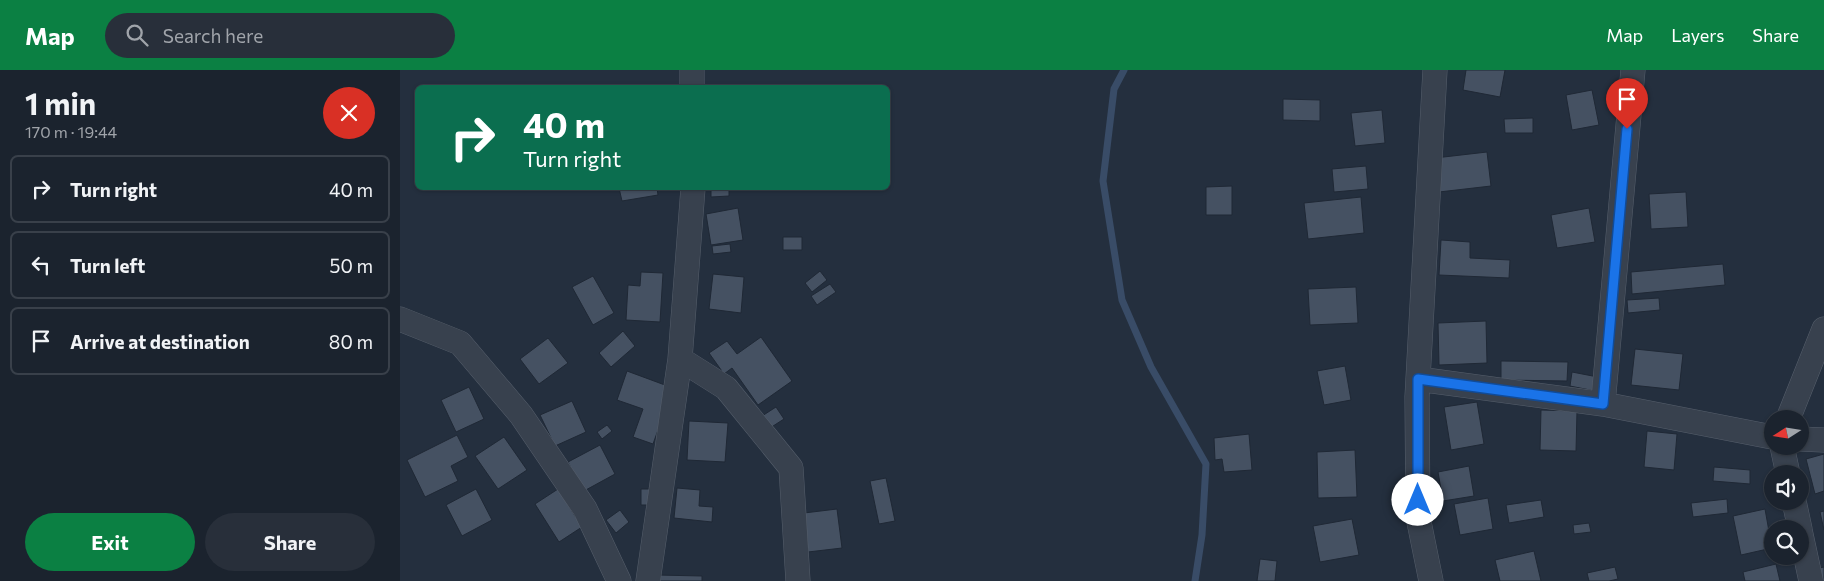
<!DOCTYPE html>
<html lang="en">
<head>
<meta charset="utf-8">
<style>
	:root { --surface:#1b232e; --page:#282f3a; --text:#f1f3f6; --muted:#a0a4aa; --line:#39404a; --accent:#0b8043 }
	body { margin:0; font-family:Commissioner,sans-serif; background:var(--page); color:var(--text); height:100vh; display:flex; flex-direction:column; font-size:19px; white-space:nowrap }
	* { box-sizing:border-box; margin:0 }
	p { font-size:16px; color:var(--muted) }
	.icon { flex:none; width:28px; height:28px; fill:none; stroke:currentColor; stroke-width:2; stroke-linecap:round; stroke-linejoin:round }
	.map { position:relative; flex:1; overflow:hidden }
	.details { display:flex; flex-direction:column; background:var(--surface); width:400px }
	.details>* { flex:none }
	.top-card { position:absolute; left:15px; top:15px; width:475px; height:105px; border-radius:8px; box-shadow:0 1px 4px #0004,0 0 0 1px var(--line); background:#0b6e4f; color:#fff; overflow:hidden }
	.needle { width:32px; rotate:258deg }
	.tools { position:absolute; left:1364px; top:340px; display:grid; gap:10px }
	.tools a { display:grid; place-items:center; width:45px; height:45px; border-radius:50%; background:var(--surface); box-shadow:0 1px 4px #0004,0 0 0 1px var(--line); font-size:25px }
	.pin { position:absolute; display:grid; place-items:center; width:42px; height:42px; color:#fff; margin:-51px -21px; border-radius:50% 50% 50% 0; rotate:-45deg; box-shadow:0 0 5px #0007 }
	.pin .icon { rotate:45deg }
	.me { position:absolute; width:55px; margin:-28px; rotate:0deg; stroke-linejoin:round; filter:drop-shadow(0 0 4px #0008) }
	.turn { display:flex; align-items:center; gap:18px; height:105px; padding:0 25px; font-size:22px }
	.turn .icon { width:65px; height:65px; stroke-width:2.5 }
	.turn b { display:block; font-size:35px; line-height:42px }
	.round { display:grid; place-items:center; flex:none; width:52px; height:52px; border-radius:26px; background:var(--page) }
	.headline { display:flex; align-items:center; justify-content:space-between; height:85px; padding:0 25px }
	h1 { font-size:30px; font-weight:700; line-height:38px }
	.action { display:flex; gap:10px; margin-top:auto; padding:10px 25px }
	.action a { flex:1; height:58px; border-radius:30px; background:var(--accent); color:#fff; font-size:20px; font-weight:700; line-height:58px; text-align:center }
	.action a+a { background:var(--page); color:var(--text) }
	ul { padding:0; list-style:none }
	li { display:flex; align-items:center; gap:15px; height:68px; margin:0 10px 8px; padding:0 15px; border:2px solid var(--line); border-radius:8px }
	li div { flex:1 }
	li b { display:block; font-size:19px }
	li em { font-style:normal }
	header { display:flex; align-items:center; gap:30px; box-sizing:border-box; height:70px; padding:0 25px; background:var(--accent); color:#fff }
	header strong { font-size:24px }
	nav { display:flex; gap:28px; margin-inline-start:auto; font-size:18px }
	.search { width:350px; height:45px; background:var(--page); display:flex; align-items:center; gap:12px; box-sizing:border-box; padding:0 18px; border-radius:28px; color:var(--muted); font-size:19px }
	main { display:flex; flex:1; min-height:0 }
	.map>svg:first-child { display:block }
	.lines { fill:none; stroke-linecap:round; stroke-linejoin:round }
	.stream { stroke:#394c67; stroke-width:7 }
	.building { fill:#455162; stroke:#1f2835 }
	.street-casing { stroke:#565f6c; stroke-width:25 }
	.street { stroke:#38414e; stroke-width:24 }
	.route-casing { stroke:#114b97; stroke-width:12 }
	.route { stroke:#1a73e8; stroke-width:9 }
</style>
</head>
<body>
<header>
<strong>Map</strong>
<div class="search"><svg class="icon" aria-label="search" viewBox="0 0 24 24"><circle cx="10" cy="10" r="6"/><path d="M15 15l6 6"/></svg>Search here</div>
<nav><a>Map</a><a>Layers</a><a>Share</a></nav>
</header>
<main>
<section class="details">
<div class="headline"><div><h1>1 min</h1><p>170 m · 19:44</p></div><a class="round" style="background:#d93025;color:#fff"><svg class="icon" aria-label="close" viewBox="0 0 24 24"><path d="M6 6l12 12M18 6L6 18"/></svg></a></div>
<ul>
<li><svg class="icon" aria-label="right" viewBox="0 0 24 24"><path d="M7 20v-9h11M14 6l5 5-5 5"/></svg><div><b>Turn right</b></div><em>40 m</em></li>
<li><svg class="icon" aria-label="left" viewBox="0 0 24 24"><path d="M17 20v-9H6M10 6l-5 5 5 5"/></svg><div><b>Turn left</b></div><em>50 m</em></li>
<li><svg class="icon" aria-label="arrive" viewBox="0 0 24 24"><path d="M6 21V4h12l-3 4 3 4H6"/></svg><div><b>Arrive at destination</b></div><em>80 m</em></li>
</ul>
<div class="action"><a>Exit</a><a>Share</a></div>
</section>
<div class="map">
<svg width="1424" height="511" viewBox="0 0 1424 511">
	<rect width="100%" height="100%" fill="#242f3e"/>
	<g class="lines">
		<!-- stream -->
		<path class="stream" d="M724,0L714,19L703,111L722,230L751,297L806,394L802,465L795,511"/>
	</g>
	<!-- building -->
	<path class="building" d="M1066,0H1105L1100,27L1063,20Z
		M1192,20L1199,55L1172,60L1166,25Z
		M883,29L920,30V51L883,50Z
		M982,40L985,73L955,76L951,43Z
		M1133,48V63H1105L1104,49Z
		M1087,82L1091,116L1039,122L1035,88Z
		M966,96L968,119L934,122L932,99Z
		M832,116V145H806V117Z
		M219,118H257L258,125L222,131Z
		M311,118H329V126L311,127Z
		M1286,122L1288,157L1251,159L1249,124Z
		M961,127L964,163L908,169L904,133Z
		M338,138L343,170L311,175L306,144Z
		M1189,138L1195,172L1157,178L1151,145Z
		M383,167H402V180H383Z
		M1041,170L1070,172V188L1110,190L1109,208L1039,205Z
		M330,174L331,182L313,184L312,176Z
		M1323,194L1325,215L1232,224L1231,202Z
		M420,201L427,210L412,222L405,213Z
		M241,202L263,203L260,252L226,250L228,215L240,216Z
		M313,204L344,207L341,243L309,239Z
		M193,206L214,243L193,255L172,217Z
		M430,214L436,222L417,235L411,226Z
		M956,217L958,253L910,255L908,219Z
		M1259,228L1260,240L1228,243L1227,230Z
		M1086,251L1087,293L1039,295L1038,253Z
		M223,261L235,276L211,297L199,283Z
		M361,267L392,311L358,335L332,298L324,304L309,283L327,271L337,284Z
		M148,268L168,293L139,314L120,289Z
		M1235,279L1283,284L1279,320L1231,315Z
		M1101,291L1168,292L1167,311L1101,310Z
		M945,296L951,330L924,335L917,301Z
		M227,301L273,318L253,374L233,367L243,339L217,330Z
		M1172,302L1203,308L1200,322L1170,316Z
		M69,317L84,349L56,362L41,330Z
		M172,331L186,362L155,376L140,345Z
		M1077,332L1084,374L1051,380L1044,337Z
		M376,337L384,349L370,358L362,346Z
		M1141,340L1177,341L1176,381L1140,380Z
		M289,351L328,353L325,392L287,390Z
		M207,355L212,361L202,369L197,362Z
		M1247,361L1277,364L1274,400L1244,397Z
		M849,364L852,400L824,402L822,389L815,390L814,368Z
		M57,365L68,387L51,396L58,411L25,427L7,390Z
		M104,367L127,400L98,419L75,386Z
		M200,375L215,404L184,421L168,392Z
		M955,380L957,427L918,428L917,382Z
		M1424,384V421L1415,424L1406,389Z
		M1069,396L1074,426L1043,431L1038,402Z
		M1314,397L1350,400V414L1313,411Z
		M486,408L495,451L479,454L470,411Z
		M277,418L300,420L299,436L313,437L312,452L274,448Z
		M76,419L92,450L62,466L46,435Z
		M158,419L182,457L159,472L135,434Z
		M241,419H253V435H241Z
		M1088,428L1093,459L1060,465L1054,434Z
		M1327,429L1328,443L1293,447L1291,433Z
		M1141,430L1144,447L1109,453L1106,435Z
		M437,439L442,478L408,482L404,443Z
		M1365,439L1372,478L1341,485L1333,446Z
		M220,440L229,452L216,463L206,450Z
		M1424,441V460L1420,442Z
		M952,449L959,485L920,492L913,456Z
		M1189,453L1191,462L1174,464L1173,455Z
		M1134,481L1141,511H1100L1095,490Z
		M860,489L877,491L875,511H857Z
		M1376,494L1380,511H1345L1343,502Z
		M1215,497L1218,509L1209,511H1189L1187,503Z
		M1424,497V511H1422L1419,498Z
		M257,505L302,506V511H257Z"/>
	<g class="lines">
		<!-- street casing -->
		<g class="street-casing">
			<path id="street" d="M292,0V18
				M0,249L60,273L121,345L185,439L219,511
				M280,289L326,318L391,398L398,511
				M1018,309L1203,334L1372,367
				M1203,334L1233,0
				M1388,349L1424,259
				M1400,369L1424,370
				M1382,376L1388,404
				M1394,431L1400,459
				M1400,460L1411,511
				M248,511L280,289L293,118
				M1031,511L1018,447L1017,327L1035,0"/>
		</g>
		<!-- street -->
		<use href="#street" class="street"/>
	</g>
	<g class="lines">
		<!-- route casing -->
		<g class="route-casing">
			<path id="route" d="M1018,430V309L1203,334L1227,59"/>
		</g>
		<!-- route -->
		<use href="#route" class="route"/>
	</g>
</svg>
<div class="tools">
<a><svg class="needle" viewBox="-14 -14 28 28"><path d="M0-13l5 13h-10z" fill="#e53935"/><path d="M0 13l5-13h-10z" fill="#a0a4aa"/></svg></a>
<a><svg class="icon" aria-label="sound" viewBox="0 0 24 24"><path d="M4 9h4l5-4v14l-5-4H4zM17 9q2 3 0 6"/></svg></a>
<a><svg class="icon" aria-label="search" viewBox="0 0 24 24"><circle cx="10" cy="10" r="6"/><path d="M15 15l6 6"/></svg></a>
</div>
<div class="pin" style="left:1227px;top:59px;background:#d93025"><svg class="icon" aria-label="arrive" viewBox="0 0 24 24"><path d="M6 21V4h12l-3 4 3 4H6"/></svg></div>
<svg class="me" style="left:1018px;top:430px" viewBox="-20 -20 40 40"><circle r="19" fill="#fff"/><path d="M0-13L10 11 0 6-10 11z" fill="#1a73e8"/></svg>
<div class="top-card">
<div class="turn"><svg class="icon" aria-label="right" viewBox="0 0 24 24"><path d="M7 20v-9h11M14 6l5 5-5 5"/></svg><div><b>40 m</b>Turn right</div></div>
</div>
</div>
</main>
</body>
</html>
